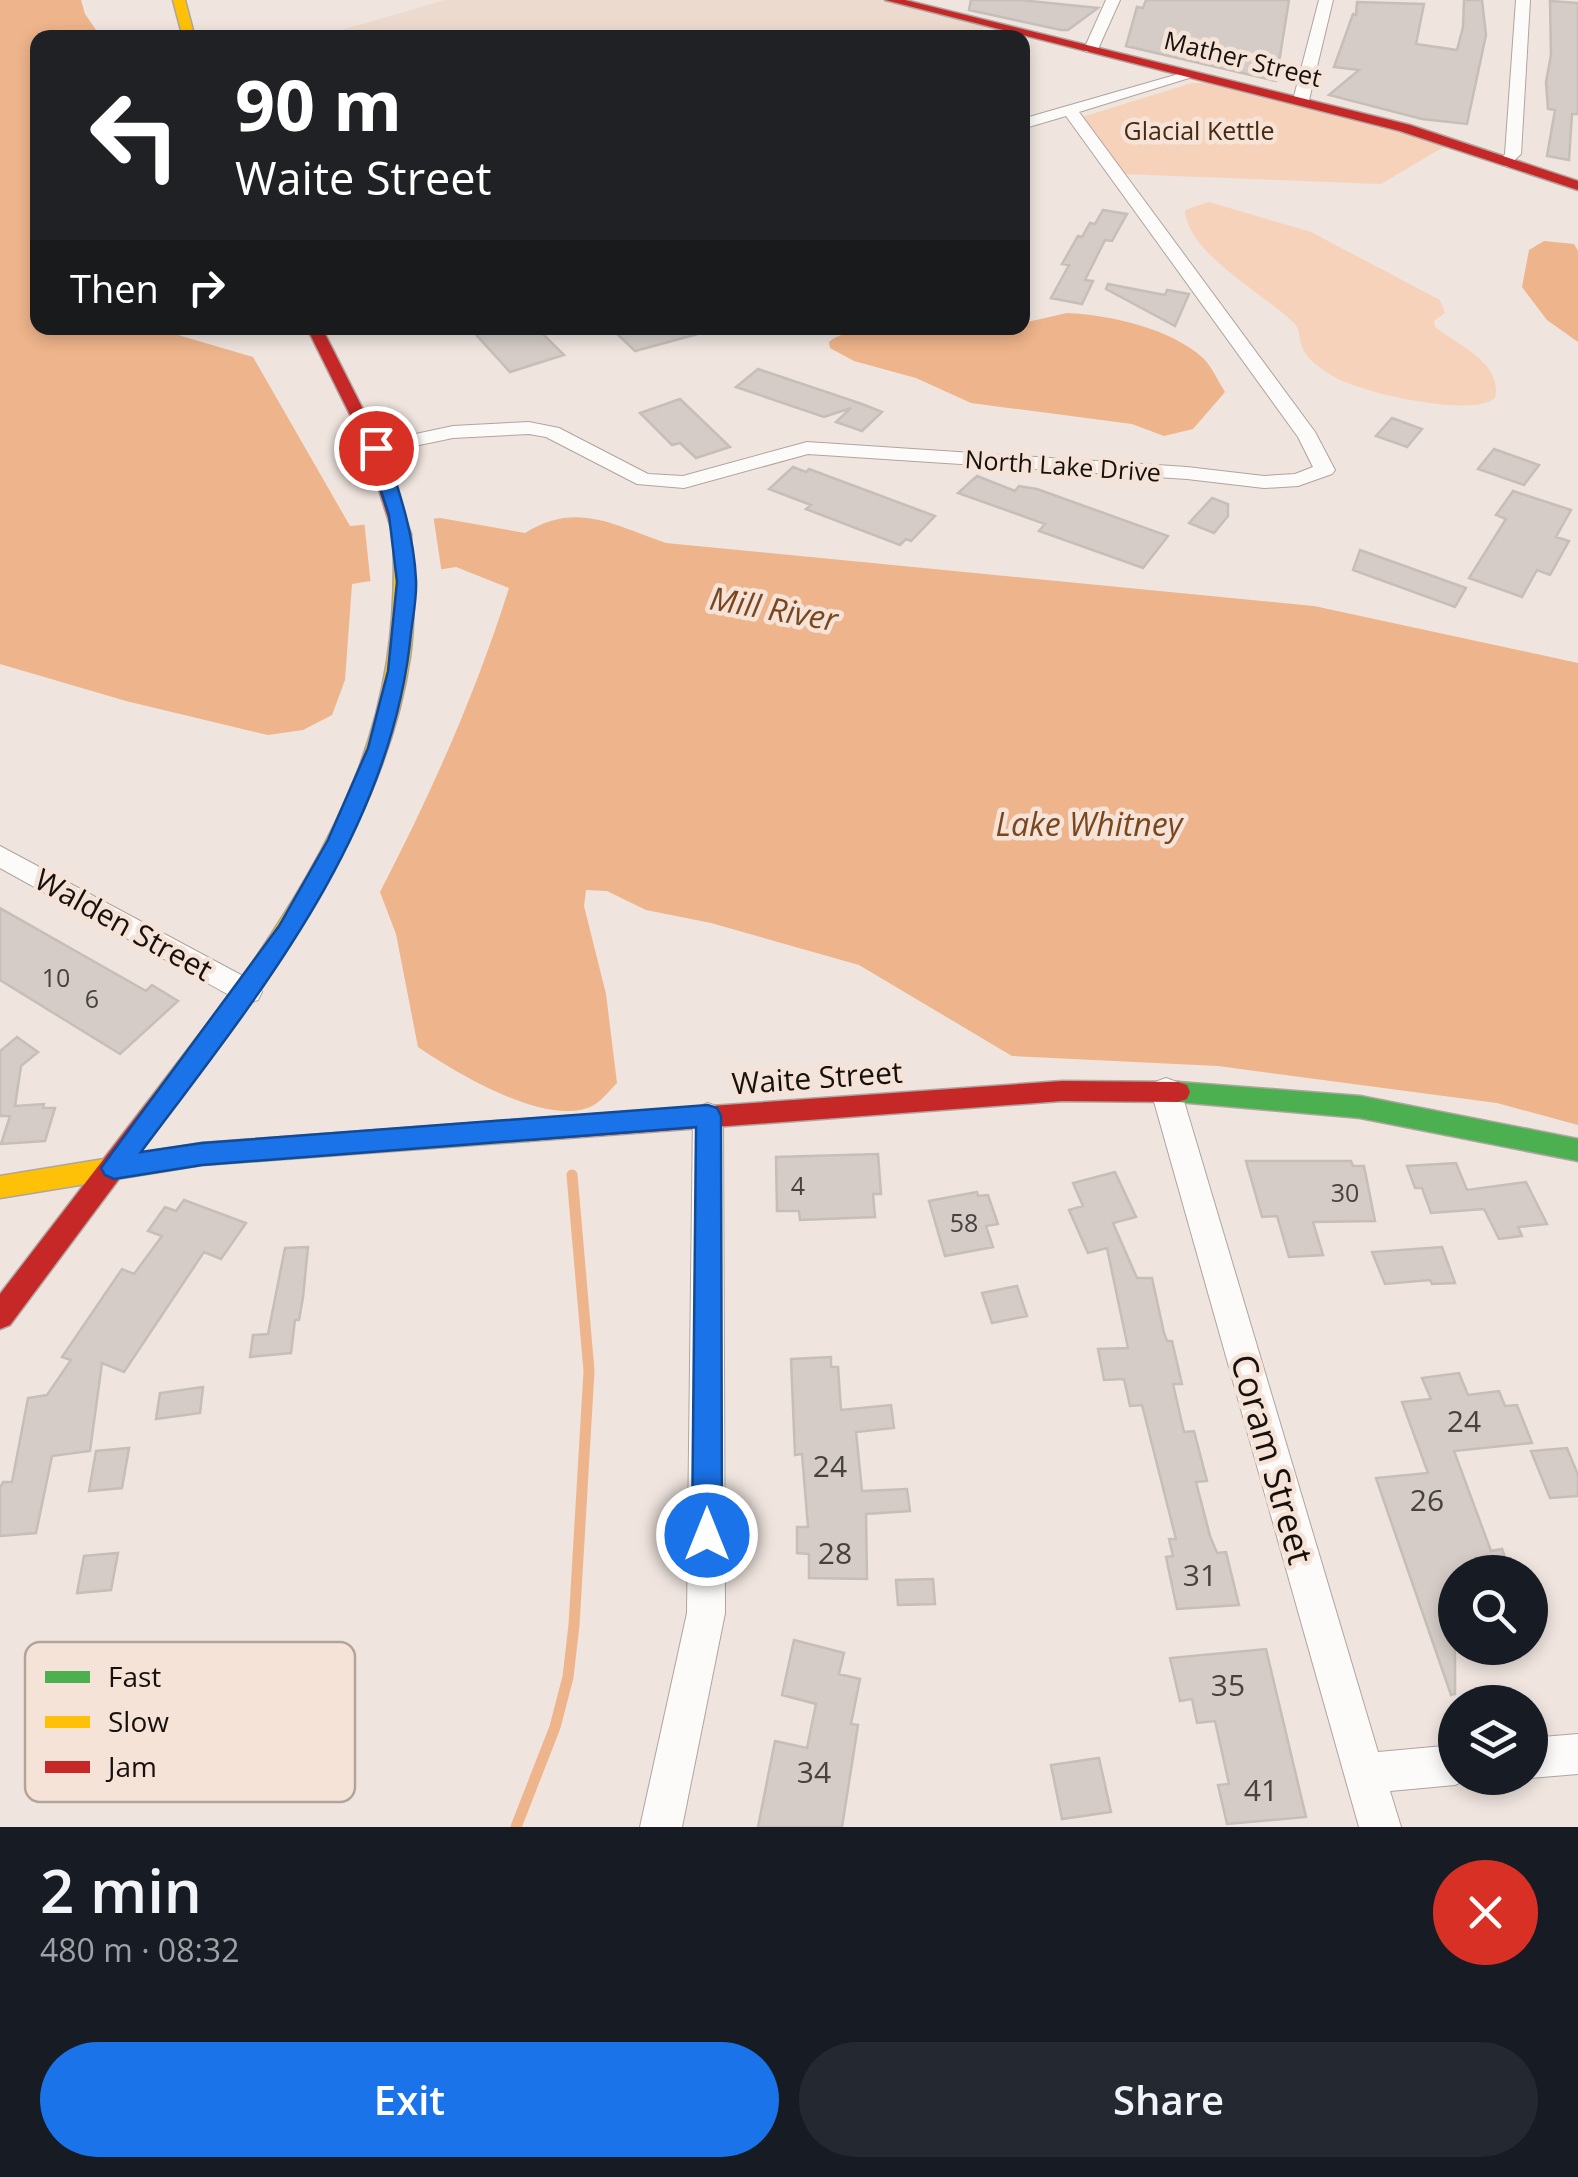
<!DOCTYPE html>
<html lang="en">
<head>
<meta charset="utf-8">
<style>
	:root { --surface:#171b24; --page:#242831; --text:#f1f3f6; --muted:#9ea1a6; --accent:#1a73e8 }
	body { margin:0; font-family:"Open Sans",sans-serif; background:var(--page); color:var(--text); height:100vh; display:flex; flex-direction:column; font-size:38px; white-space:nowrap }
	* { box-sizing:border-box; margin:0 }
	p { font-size:32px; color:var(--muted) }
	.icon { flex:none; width:55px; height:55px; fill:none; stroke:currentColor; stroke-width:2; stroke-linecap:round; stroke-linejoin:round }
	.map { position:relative; height:1827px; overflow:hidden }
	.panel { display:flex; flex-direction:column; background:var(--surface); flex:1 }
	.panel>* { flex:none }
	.banner { position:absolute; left:30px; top:30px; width:1000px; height:305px; border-radius:20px; box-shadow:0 5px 15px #0003; background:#202124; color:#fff; overflow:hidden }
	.controls { position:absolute; left:1438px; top:1555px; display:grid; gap:20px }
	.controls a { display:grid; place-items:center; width:110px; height:110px; border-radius:50%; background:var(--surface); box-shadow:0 5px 15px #0003; font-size:50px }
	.pin { position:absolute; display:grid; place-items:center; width:85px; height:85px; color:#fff; margin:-42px; border:5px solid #fff; border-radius:50%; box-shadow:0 2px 10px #0007 }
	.me { position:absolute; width:110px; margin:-55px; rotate:0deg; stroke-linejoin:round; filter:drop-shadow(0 0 8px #0008) }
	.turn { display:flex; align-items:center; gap:35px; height:210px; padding:0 40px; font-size:45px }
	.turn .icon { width:130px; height:130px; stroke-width:2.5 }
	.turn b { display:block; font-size:70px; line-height:85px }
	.then { display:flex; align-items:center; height:95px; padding:0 40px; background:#0003; gap:20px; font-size:38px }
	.round { display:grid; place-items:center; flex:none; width:105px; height:105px; border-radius:52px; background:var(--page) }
	.headline { display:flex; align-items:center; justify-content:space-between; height:170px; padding:0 40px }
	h1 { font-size:60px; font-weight:600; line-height:75px }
	.primary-button { display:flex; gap:20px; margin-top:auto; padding:20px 40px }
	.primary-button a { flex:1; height:115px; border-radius:60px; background:var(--accent); color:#fff; font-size:40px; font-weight:600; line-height:115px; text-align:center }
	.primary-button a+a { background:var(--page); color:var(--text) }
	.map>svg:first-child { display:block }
	.built { fill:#eddace }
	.green { fill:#f6d2bb }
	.water { fill:#eeb48b }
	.pier { fill:#efe4de }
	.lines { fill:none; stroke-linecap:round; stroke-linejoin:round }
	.stream { stroke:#eeb48b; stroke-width:11 }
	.building { fill:#d5ccc7; stroke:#c6beb9; stroke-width:2.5 }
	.street-casing { stroke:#aea5a0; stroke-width:2 }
	.fast-casing { stroke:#aea5a0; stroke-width:3 }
	.slow-casing { stroke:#aea5a0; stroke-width:3 }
	.jam-casing { stroke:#aea5a0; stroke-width:3 }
	.street { fill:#fdfbfa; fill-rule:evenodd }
	.fast { fill:#4caf50; fill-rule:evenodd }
	.slow { fill:#ffc107; fill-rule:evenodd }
	.jam { fill:#c62828; fill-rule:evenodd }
	.route { fill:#1a73e8; stroke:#114b97; stroke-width:2.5 }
	.labels { text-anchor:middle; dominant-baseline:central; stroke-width:9; stroke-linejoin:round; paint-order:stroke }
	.far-street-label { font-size:25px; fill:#17110d; stroke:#f5e3d8 }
	.far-park-label { font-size:25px; fill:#482911; stroke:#f5e3d8 }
	.number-label { font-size:25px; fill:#48423e }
	.street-label { font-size:30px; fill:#17110d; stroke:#f5e3d8 }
	.near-number-label { font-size:30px; fill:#48423e }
	.water-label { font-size:32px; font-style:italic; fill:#79461e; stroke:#f5e3d8 }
	.near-street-label { font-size:35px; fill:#17110d; stroke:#f5e3d8 }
	.key { fill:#f5e3d8; stroke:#b2a49b; stroke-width:2.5 }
	.key-label { font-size:28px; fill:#17110d }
</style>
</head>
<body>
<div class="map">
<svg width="1578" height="1827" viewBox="0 0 1578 1827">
	<rect width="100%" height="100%" fill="#efe4de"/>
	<!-- built -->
	<path class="built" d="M445,0H881L987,28L952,38H314Z"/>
	<!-- green -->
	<path class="green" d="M1192,83H1204L1447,145L1381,184L1122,174L1082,117Z
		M1209,202L1311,232L1440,300L1445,313L1434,321L1435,327C1457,345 1503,362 1495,398C1473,418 1359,393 1333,376C1320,368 1306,360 1301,344C1298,336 1301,331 1294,323C1265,294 1187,254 1185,210Z"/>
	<!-- water -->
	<path class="water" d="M0,0H81L85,14L101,37L38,38V328H168L171,333L253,357L350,526L440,518L525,533C577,501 613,525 666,543L1314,606L1578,663V1125L1497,1103L1218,1066L1012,1056L859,965L711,923L646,910L607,891L586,890L584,906L606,994L617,1083C610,1090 602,1100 594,1105C549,1130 455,1072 418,1047L396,934L380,892C431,794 476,693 509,588L456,567L352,584L345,680L332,715L303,730L268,735L126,701L0,664Z
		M1544,241L1574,244L1578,251V342L1547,320L1522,287L1529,250Z
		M1067,313C1110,315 1170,328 1203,358C1212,367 1218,381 1225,392L1193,429L1164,436L1132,424L971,403L916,378L854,361L830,348L829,342C854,318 984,328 1022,328L1023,323Z"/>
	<!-- pier -->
	<path class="pier" d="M433,514L442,574L371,586L364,520Z"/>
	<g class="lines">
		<!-- stream -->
		<path class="stream" d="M516,1827L555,1727L568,1677L574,1625L589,1371L572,1175"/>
	</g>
	<!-- building -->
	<path class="building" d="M971,0H1020L1098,8L1068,30H1061L969,10Z
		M1146,0H1289L1276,81L1126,46L1137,7L1143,8Z
		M1464,0H1482L1486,35L1467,124L1422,119L1329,95L1359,70L1334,67L1353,14L1356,15L1357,2L1424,4L1416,44L1457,50L1463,27Z
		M1550,1L1578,3V114H1572L1569,160L1547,156L1555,110L1548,109L1546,82L1551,55Z
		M1103,210L1127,214L1112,241L1105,240L1085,280L1093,281L1082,304L1051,298L1069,265L1062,264L1078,236L1082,237L1090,223L1095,224Z
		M1108,284L1165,295L1167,290L1189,294L1175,326L1106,289Z
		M470,328H520L523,331L537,328L564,355L510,372Z
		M611,328H700L701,333L635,351Z
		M758,369L862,404L882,412L862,431L836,422L851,408L824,417L736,387Z
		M680,399L730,447L696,458L680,443L672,445L640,413Z
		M1392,418L1422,429L1407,447L1376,436Z
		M1494,449L1539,465L1524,485L1478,469Z
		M793,467L806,472L809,469L935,516L911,541L906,539L900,545L806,509L811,505L769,489Z
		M977,476L1015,491L1019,486L1037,489L1168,536L1143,568L1039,531L1045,524L958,493Z
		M1513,491L1571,510L1556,537L1569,541L1550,575L1537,570L1522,597L1469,578L1506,519L1496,515Z
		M1212,498L1228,504V516L1214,533L1189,523Z
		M1360,550L1466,588L1455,607L1353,570Z
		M0,908L146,991L152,985L178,1001L120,1054L0,980Z
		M17,1037L38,1052L21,1066L15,1106L44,1104L43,1108H55L45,1141L1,1144L10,1116H0V1051Z
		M878,1154L881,1194H873L875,1217L800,1220L799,1211H777L776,1157Z
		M1246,1161H1351L1353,1166H1364L1375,1221L1313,1222L1323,1255L1289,1257L1277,1216L1262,1217Z
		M1456,1163L1467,1190L1526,1182L1547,1224L1518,1227L1522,1236L1499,1239L1484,1209L1431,1213L1422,1188H1415L1407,1166Z
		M1115,1172L1136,1217L1113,1223L1137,1278H1152L1164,1333L1167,1341H1172L1182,1384H1173L1184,1432L1194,1431L1207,1481L1196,1482L1210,1536L1217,1553L1226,1552L1239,1605L1177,1609L1166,1557L1173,1556L1169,1539H1176L1142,1405L1130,1406L1124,1379L1104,1380L1098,1349L1128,1348L1107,1248L1088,1253L1069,1210L1083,1206L1073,1183Z
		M977,1192L978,1196L988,1195L998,1224L986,1226L993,1247L945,1256L929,1201Z
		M184,1200L246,1223L221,1259L204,1252L124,1372L102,1363L90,1451L52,1456L36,1533L0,1536V1488L3,1482H12L28,1398L47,1395L71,1360L62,1357L122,1269L134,1274L162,1236L148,1231L165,1207L176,1211Z
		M308,1247L303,1297L299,1320H295L291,1353L250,1357L253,1335L268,1334L285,1248Z
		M1442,1247L1455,1283L1432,1284L1430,1280L1385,1284L1372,1252Z
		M1017,1286L1027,1316L992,1323L982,1293Z
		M831,1357V1367H838L841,1410L891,1405L894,1428L856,1432L862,1491L907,1489L910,1511L866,1514L867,1579L809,1578V1554L797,1553V1527H808L802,1454L795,1455L791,1359Z
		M1459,1373L1468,1395L1499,1391L1505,1406L1517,1405L1532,1443L1454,1451L1491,1551L1502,1549L1510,1572H1455V1694L1451,1695L1376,1478L1428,1473L1402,1402L1431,1399L1422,1378Z
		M203,1387L200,1413L156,1419L160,1393Z
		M129,1448L122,1488L89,1491L96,1451Z
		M1567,1448L1578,1475V1496L1550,1498L1531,1451Z
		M118,1553L111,1590L77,1593L84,1556Z
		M933,1579L935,1604L898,1605L896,1580Z
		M794,1640L844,1653L839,1674L860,1679L851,1724L858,1725L842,1827H758L775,1741L807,1748L816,1704L782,1695Z
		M1266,1649L1306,1817L1227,1824L1218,1785L1229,1784L1215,1721L1197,1723L1192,1699L1180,1701L1170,1658Z
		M1099,1758L1111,1812L1062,1819L1051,1765Z"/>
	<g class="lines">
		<!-- street casing -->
		<g class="street-casing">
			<path id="street" d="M1106,0H1120L1098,49L1086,52L1084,49Z
				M1319,0H1333L1309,100L1301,105L1293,100Z
				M1516,0H1530L1521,154L1507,167L1499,162L1505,154Z
				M1189,71L1202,74L1079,112L1315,432L1335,470L1332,474L1298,486L1264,488L1187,479L808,454L684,488L637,484L546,437L529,434L453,438L376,454L366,448L369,444L453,426L529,422L559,428L648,474L683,476L807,442L1187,467L1264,476L1295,474L1313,467L1298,437L1066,116L1022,129V119Z
				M0,846L258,984L262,992L258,1000L248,1003L238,1000L0,868Z
				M1166,1078L1177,1082L1181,1091L1378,1752L1455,1745V1778H1470L1455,1785L1390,1791L1401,1827H1359L1151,1091L1155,1082Z
				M708,1103L719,1107L723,1116L725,1613L682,1827H640L687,1613L693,1116L697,1107Z
				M1578,1734V1774L1530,1778H1529L1530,1738Z"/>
		</g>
		<!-- fast casing -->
		<g class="fast-casing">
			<path id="fast" d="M1178,1082L1360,1096L1578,1139V1161L1360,1118L1178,1102L1169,1099L1166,1092L1169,1085Z"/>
		</g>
		<!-- slow casing -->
		<g class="slow-casing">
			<path id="slow" d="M173,0H185L195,38H183Z
				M402,529L411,534C413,575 416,616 410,657C392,782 323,894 254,998H238L234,991L238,984C340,835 402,720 393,534Z
				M528,1119L537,1122L541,1130L537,1138L528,1141L202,1165L0,1198V1176L202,1143Z"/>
		</g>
		<!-- jam casing -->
		<g class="jam-casing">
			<path id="jam" d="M885,0H905L1410,125L1578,181V190L1400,131Z
				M307,328H322L380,443L411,534L408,538H396L393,534L364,443Z
				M246,982L254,984L258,991L254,998L10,1325L0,1329V1294L238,984Z
				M1062,1081L1178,1082L1187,1085L1190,1092L1187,1099L1178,1102L1062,1101L528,1141L519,1138L515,1130L519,1122L528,1119Z"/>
		</g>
		<!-- street -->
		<use href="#street" class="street"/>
		<!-- fast -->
		<use href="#fast" class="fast"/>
		<!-- slow -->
		<use href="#slow" class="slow"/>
		<!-- jam -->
		<use href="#jam" class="jam"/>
	</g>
	<!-- route -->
	<path class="route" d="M376,442L385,448C399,491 414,534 416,580C417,597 413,616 411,633C392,834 257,997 141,1152L202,1143L708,1105L717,1108L721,1116L722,1535L718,1546L707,1550L697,1546L692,1535L696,1127L202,1165L114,1179L105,1175L101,1168L279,926L328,840L368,748L388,671L397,582L389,515L367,448Z"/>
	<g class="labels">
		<!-- far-street labels -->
		<g class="far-street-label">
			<text transform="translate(1243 58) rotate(14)">Mather Street</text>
			<text transform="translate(1063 465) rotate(4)">North Lake Drive</text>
		</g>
		<!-- far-park labels -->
		<g class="far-park-label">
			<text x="1199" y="130">Glacial Kettle</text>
		</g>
		<!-- number labels -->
		<g class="number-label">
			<text x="56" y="977">10</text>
			<text x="92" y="998">6</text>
			<text x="798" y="1185">4</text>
			<text x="1345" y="1192">30</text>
			<text x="964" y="1222">58</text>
		</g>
		<!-- street labels -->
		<g class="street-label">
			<text transform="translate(124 924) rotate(29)">Walden Street</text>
			<text transform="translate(817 1077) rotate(-4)">Waite Street</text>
		</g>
		<!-- near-number labels -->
		<g class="near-number-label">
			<text x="1464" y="1420">24</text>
			<text x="830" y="1465">24</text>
			<text x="1427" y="1499">26</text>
			<text x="835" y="1552">28</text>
			<text x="1200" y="1574">31</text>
			<text x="1228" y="1684">35</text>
			<text x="814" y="1771">34</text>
			<text x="1261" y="1789">41</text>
		</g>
		<!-- water labels -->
		<g class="water-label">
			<text transform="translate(774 608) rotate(10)">Mill River</text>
			<text x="1089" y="823">Lake Whitney</text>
		</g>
		<!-- near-street labels -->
		<g class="near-street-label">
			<text transform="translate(1273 1459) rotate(74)">Coram Street</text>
		</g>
	</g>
	<!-- legend -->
	<rect x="25" y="1642" width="330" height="160" rx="15" class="key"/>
	<rect x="45" y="1671" width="45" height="12" fill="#4caf50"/>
	<rect x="45" y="1716" width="45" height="12" fill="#ffc107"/>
	<rect x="45" y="1761" width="45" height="12" fill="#c62828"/>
	<g class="key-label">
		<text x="108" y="1687">Fast</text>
		<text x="108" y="1732">Slow</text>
		<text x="108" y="1777">Jam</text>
	</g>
</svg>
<div class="controls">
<a><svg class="icon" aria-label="search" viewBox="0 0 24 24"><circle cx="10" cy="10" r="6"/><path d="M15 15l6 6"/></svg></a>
<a><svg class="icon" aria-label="layers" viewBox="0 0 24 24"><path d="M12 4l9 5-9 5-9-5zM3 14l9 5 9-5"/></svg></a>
</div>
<div class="pin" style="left:376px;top:448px;background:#d93025"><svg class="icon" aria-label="arrive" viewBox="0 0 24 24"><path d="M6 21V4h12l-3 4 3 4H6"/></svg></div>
<svg class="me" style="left:707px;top:1535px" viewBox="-20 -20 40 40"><circle r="17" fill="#1a73e8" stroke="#fff" stroke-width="3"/><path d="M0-11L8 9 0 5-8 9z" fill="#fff"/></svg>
<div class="banner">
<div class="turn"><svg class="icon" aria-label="left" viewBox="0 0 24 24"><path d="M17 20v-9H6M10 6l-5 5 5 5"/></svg><div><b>90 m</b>Waite Street</div></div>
<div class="then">Then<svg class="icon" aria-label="right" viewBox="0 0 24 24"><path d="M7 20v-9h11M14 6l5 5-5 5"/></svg></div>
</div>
</div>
<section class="panel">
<div class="headline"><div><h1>2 min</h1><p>480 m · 08:32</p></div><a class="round" style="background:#d93025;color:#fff"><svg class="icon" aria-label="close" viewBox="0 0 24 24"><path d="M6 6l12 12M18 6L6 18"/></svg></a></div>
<div class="primary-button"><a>Exit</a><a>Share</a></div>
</section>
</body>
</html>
